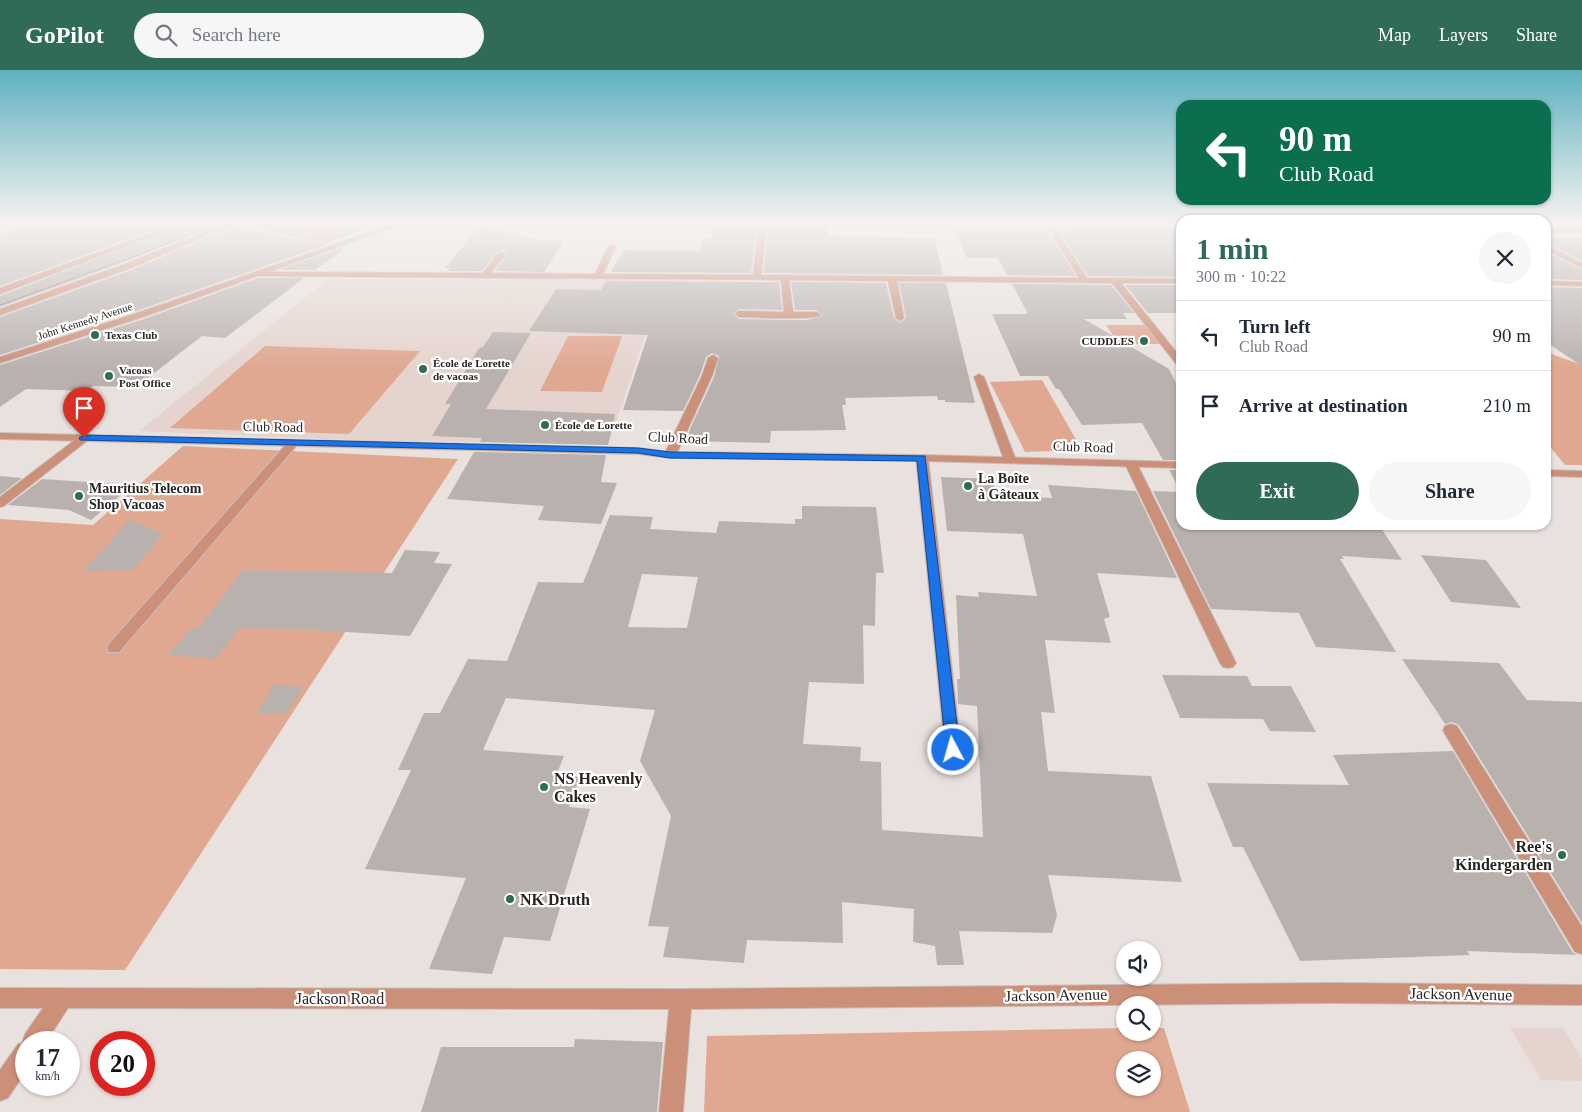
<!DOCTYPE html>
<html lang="en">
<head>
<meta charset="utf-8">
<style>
	:root { --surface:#fff; --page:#f6f6f7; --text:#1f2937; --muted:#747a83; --line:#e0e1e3; --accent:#2f6b56 }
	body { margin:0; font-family:Georgia,serif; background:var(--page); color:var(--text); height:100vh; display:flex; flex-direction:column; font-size:19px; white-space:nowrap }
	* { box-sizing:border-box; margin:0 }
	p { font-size:16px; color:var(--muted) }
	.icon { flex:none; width:28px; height:28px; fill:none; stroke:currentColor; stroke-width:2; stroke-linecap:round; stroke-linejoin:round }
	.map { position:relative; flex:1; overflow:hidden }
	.drawer { position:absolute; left:1176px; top:145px; width:375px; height:315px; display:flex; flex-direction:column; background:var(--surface); border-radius:15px; box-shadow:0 1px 4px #0004 }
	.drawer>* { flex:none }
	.banner { position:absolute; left:1176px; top:30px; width:375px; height:105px; border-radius:15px; box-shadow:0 1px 4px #0004; background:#0b6e4f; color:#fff; overflow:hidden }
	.buttons { position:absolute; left:1116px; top:871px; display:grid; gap:10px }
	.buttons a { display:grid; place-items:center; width:45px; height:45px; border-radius:50%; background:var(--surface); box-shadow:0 1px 4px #0004; font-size:25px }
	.speed { position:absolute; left:15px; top:961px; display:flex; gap:10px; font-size:25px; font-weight:700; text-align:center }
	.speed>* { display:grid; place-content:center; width:65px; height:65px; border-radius:50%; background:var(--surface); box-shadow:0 1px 4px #0004; line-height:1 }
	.speed small { font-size:12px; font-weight:400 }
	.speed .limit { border:8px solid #d22; background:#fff; color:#111 }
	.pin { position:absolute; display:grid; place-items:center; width:42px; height:42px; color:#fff; margin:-51px -21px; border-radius:50% 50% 50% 0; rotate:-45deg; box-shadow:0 0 5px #0007 }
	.pin .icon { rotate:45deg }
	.me { position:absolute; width:55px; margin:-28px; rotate:354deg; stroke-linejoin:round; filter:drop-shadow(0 0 4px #0008) }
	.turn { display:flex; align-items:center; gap:18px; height:105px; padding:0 20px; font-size:22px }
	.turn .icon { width:65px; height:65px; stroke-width:2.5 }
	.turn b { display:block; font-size:35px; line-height:42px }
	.round { display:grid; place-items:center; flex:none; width:52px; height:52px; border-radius:26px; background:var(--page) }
	.head { display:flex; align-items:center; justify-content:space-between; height:85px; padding:0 20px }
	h1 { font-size:30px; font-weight:700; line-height:38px; color:var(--accent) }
	.button { display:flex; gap:10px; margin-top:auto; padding:10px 20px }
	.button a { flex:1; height:58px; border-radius:30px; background:var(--accent); color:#fff; font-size:20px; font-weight:700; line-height:58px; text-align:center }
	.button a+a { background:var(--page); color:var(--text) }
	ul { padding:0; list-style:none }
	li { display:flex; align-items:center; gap:15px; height:70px; padding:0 20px; border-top:1px solid var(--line) }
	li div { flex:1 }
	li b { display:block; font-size:19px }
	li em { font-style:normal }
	header { display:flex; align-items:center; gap:30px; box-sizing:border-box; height:70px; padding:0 25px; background:var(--accent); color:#fff }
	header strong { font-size:24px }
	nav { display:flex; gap:28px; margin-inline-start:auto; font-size:18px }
	.search { width:350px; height:45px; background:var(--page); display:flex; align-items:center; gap:12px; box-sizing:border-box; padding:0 18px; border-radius:28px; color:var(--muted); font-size:19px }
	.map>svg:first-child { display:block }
	.built { fill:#e5d4ce }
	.green { fill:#e0a791; fill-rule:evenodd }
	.building { fill:#b9b1ae; fill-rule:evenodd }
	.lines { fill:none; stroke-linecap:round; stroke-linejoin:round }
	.service-casing { stroke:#c6bfbd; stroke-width:2 }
	.minor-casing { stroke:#c6bfbd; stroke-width:2 }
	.tertiary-casing { stroke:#c6bfbd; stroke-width:2 }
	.service { fill:#cc8f78; fill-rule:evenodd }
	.minor { fill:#cc8f78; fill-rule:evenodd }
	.tertiary { fill:#cc8f78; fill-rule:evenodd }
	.tram { stroke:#8b8583; stroke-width:1 }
	.route { fill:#1a73e8; stroke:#114b97 }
	.poi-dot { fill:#2f6b56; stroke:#fff; stroke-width:2 }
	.labels { text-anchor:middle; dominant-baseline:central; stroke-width:4.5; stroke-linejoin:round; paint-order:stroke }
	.far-street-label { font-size:11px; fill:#282524; stroke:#fff }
	.far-poi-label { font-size:11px; font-weight:bold; fill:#282524; stroke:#fff; text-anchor:start }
	.street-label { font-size:14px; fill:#282524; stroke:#fff }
	.poi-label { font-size:14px; font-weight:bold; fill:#282524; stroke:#fff; text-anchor:start }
	.near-poi-label { font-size:16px; font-weight:bold; fill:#282524; stroke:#fff; text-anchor:start }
	.near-street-label { font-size:16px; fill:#282524; stroke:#fff }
</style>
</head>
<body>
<header>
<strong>GoPilot</strong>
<div class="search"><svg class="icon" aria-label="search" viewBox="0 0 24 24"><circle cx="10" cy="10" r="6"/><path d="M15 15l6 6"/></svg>Search here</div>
<nav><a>Map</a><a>Layers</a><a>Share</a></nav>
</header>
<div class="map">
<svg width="1582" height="1042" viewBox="0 0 1582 1042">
	<rect width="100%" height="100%" fill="#e9e1de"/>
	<!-- built -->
	<path class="built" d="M328,209L667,210L653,241L609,373L368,371L139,361Z
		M1510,958H1563L1582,989V1011L1541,1010Z"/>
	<!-- green -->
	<path class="green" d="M251,153H382L324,174L247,155Z
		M1106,255H1146L1161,274H1119Z
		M568,266H622L602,322L540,321Z
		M265,276L420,281L349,364L170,358Z
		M1546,282L1582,295V395H1565L1546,372Z
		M1042,310L1082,380L1025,382L990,312Z
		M183,376L458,389L125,900L0,899V449L93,455Z
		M1125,958V962H1152L1153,958H1164L1190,1042H704L707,966ZM1125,990H1152V1018H1125Z"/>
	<!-- building -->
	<path class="building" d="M21,153H172L0,216V164Z
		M190,153H221L124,192L0,237V226Z
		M787,153L829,154L827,166L934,168L943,205L763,203L769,156L787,157Z
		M1065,153H1168L1181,168V207L1088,206L1058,160H1068Z
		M481,155L537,170L564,171L544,202L495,201L507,185V182L502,180L498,181L482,201H448L450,198H445Z
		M714,155L757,157L751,203L611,202L624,180L700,181L703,168H711Z
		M234,156L326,175L136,241L0,285V247L132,200Z
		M953,158H1005L1007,161L1047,160L1076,206L1007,205L998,188H967Z
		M1546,167H1582V191L1546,173Z
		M341,178L344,179L315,200H279Z
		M1546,182L1582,200V210L1546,209Z
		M258,208H304L225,268L202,266L136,317L93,316L86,321L26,319L0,337V295L144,249Z
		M606,211L779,212L782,240L739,239L733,244L739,249L783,250H807L823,246L817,240H795L791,212L886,213L894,248L900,253L906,248L899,213H946L975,333L945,332V330H938L937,326L845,328L846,335H842L846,360L771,361L770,373L687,371L690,359L714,307L719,286L712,283L706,287L700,305L683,341L623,340L648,265L529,261L556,219L601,220Z
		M1012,214L1111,215L1134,243H1123L1127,249H1084L1169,299L1176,313H1181V390H1163L1142,353L1082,355L1059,319H1056L1048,306H1020L992,244H1028Z
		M1125,215H1181V243H1148Z
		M1546,217L1582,218V296L1546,272Z
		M493,262L531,263L486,339L615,344L608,375L480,372L482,368L432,366L451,334H445L479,278L483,277Z
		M474,382L606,385L601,412L617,413L601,454L538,450L544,436L447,429Z
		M1169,400H1181V422Z
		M0,406L22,408L0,425Z
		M941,407L993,409L996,426L1052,428L1048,415L1136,421L1177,508L1097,503L1110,547L1104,549L1111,573L1045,570L1055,643L1041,642L1048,701L1151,706L1182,812L1048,805L1057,845L1052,863L959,861L964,895H937L935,876L913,872L914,839L842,832L843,873L747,870L744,893L663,887L669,857L648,856L671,746L640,691L655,640L506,628L483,680L564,686L556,706L580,707L569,737L590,739L550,871L504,867L492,904L429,899L466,808L365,799L411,700H398L424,643H440L468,589L507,591L538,512L583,513L610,445L653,447L650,459L716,463L719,451L795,454V449H802V436L876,437L884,503H876L875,556L863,555L864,614L809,612L803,674L861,677L860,691L881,692L882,760L983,767L977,636L958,634L957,609H960L956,525L979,527L978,522L1037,526L1023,464L947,461ZM642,504L698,507L687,558L628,557Z
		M42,409L133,415L91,450L69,440L8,435Z
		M1153,421L1181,422V455L1333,458L1331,455H1379L1402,490L1342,486L1344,489H1340L1396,582L1316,577L1299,543L1211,539Z
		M130,449L163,464L133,500L83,501Z
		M405,480L440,482L434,493L452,494L410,566L315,560L240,558L215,589L168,585L192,558L198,559L243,500L392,503Z
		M1421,485L1486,490L1521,538L1451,532Z
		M1402,589L1499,593L1527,630L1582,632V853L1459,655L1452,652L1445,654Z
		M1162,605L1247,606L1252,616H1291L1316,662L1270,661L1263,649L1180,648Z
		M274,614L304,617L286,644L257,643Z
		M1453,681L1573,883L1577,885L1467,881L1470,885L1300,891L1243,777H1233L1207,713L1349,715L1333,685Z
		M575,969L663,972L657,1042H421L441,977H574Z"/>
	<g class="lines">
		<!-- service casing -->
		<g class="service-casing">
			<path id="service" d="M293,370L299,373L297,375L119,582H109L107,578L109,574L289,371Z
				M922,385L928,388L961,680L959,684L953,686L947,684L945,680L916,388Z
				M1131,391L1137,394L1236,593L1233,597L1228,598L1223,597L1220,593L1125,394Z"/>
		</g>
		<!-- minor casing -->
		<g class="minor-casing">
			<path id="minor" d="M744,153H767L761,205L1079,208L1045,153H1052L1087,208L1181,209V213H1121L1181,288V297L1178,296L1112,213L897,211L904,248L900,251L896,248L888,211L789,210L793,242H817L821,245C814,251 753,247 739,247L735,244L739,241L784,242L781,210L257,206L253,204L257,202L483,203L499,182H502L506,184L491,203L595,204L608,177L612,175L616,177L603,204L753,205L759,155H747Z
				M1546,158H1582V162H1546Z
				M1546,175L1582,193V198L1546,180Z
				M1546,211L1582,212V216L1546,215Z
				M713,285L718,288L712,306L676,385L674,387H666L664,385L702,306L708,288Z
				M979,304L984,307L1016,390L1014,392L1010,393L1004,390L974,307Z
				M84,365L90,368L88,370L4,436L0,437V427L80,366Z
				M1451,654L1457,656L1582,857V884L1575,882L1445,664L1443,660L1445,656Z
				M1331,913L1582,915V935L1331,933L691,939L683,1042H659L669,939L68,938L46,972H26V1001L8,1028L0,1031V1000L18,974L22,973L25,964L43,938H0V918L681,919Z"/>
		</g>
		<!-- tertiary casing -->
		<g class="tertiary-casing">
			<path id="tertiary" d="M178,153H188L0,224V218Z
				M227,153H237L131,198L0,245V239L125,194Z
				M396,153H406L143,247L0,293V287L137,243Z
				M0,363L638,378L670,382L922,385L1181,392V398L922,391L670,388L638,384L0,369Z
				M1546,400L1582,401V407L1546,406Z"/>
		</g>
		<!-- service -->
		<use href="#service" class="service"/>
		<!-- minor -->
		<use href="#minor" class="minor"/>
		<!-- tertiary -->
		<use href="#tertiary" class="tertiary"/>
		<!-- tram -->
		<path class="tram" d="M0,235L138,185L219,153"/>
	</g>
	<!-- sky -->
	<linearGradient id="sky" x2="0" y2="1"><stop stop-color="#5eb1c0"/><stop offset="0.51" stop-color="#f5f2f0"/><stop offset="1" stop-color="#f5f2f0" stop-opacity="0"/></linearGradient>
	<rect width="1582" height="299" fill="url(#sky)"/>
	<!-- route -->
	<path class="route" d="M84,365L638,378L670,382L925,386L960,680L958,684L953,685L948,684L946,680L917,391L670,388L638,383L80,370L79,368Z"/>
	<!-- markers -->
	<g class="poi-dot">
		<circle cx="95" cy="265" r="5"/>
		<circle cx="1144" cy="271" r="5"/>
		<circle cx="423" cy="299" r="5"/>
		<circle cx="109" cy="306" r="5"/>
		<circle cx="545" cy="355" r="5"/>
		<circle cx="968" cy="416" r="5"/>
		<circle cx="79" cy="426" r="5"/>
		<circle cx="544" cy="717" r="5"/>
		<circle cx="1562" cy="785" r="5"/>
		<circle cx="510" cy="829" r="5"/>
	</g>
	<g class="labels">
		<!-- far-street labels -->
		<g class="far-street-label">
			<text transform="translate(85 251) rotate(-18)">John Kennedy Avenue</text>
		</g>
		<!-- far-poi labels -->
		<g class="far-poi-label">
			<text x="105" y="265">Texas Club</text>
			<text x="1134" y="271" text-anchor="end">CUDDLES</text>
			<text x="433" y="293">École de Lorette<tspan x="433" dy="13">de vacoas</tspan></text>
			<text x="119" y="300">Vacoas<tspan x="119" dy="13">Post Office</tspan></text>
			<text x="555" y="355">École de Lorette</text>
		</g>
		<!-- street labels -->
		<g class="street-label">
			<text transform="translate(273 357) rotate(1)">Club Road</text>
			<text transform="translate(678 368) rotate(3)">Club Road</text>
			<text transform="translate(1083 377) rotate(2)">Club Road</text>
		</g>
		<!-- poi labels -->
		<g class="poi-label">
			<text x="978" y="408">La Boîte<tspan x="978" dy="16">à Gâteaux</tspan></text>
			<text x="89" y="418">Mauritius Telecom<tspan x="89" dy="16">Shop Vacoas</tspan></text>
		</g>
		<!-- near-poi labels -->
		<g class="near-poi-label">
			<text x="554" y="708">NS Heavenly<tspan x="554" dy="18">Cakes</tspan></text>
			<text x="1552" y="776" text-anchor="end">Ree's<tspan x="1552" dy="18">Kindergarden</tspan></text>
			<text x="520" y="829">NK Druth</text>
		</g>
		<!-- near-street labels -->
		<g class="near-street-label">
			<text transform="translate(1461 924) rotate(1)">Jackson Avenue</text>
			<text transform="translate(1056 925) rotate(-1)">Jackson Avenue</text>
			<text x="340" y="928">Jackson Road</text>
		</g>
	</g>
</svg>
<div class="buttons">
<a><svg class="icon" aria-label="sound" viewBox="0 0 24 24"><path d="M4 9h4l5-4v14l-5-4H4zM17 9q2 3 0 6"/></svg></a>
<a><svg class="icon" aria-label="search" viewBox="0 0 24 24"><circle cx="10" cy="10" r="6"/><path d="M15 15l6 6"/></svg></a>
<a><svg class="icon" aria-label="layers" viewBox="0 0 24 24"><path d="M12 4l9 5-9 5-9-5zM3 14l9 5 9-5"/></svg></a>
</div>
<div class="speed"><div>17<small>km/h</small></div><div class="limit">20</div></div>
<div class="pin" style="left:84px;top:368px;background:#d93025"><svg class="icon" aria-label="arrive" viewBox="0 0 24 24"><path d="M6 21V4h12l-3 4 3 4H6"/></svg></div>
<svg class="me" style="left:953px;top:680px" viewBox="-20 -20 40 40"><circle r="17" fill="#1a73e8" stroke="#fff" stroke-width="3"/><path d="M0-11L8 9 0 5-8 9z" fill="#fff"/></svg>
<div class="banner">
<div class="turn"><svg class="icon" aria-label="left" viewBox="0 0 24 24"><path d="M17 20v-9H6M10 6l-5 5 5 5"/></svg><div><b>90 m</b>Club Road</div></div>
</div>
<section class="drawer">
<div class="head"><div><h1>1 min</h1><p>300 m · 10:22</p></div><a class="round"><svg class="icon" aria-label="close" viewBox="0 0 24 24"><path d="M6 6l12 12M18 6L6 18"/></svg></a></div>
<ul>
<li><svg class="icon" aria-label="left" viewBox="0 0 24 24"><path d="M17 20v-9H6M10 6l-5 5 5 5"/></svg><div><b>Turn left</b><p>Club Road</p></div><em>90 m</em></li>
<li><svg class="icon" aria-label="arrive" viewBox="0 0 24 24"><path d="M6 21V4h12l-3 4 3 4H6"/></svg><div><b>Arrive at destination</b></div><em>210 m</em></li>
</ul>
<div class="button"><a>Exit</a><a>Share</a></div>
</section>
</div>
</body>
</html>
